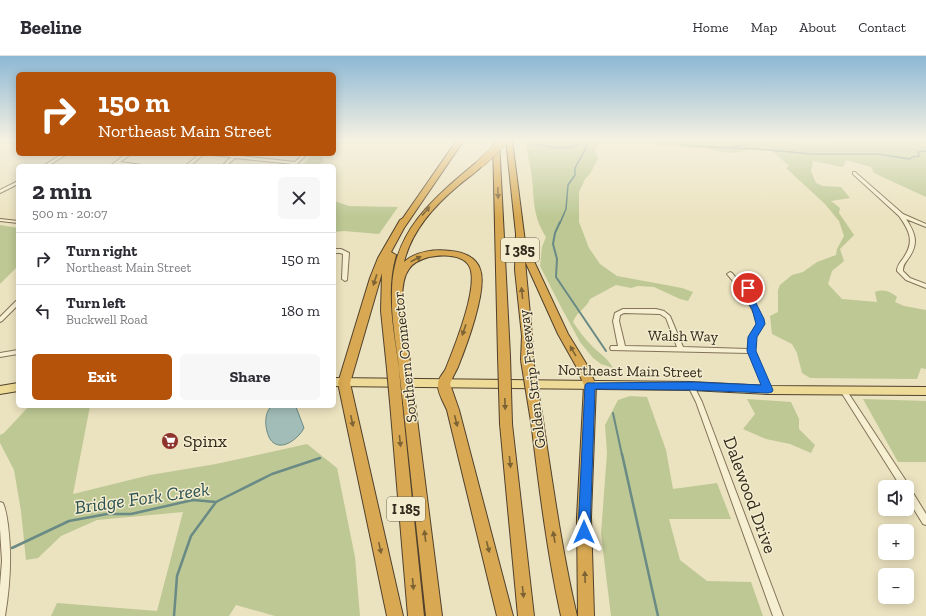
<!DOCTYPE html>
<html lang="en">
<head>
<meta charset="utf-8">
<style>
	:root { --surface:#fff; --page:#f7f7f7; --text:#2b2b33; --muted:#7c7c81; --line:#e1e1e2; --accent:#b45309 }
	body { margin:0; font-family:"Zilla Slab",serif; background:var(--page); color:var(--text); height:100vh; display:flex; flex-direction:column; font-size:15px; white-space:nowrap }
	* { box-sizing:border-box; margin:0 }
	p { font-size:13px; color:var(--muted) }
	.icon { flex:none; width:22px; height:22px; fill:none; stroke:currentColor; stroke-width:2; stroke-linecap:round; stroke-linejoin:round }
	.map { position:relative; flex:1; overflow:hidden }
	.sheet { position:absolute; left:16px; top:108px; width:320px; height:244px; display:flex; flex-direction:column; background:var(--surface); border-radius:6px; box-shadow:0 2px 10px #0003 }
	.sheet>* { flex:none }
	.hud { position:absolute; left:16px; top:16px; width:320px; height:84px; border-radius:6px; box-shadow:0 2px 10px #0003; background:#b45309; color:#fff; overflow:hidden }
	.buttons { position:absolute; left:878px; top:424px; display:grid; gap:8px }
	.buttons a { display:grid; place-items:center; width:36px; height:36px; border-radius:6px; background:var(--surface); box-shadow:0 2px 10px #0003; font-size:20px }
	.pin { position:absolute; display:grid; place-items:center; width:34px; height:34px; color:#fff; margin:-17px; border:2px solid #fff; border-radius:50%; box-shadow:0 1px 4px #0007 }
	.me { position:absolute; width:44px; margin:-22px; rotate:0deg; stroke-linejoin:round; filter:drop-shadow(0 0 3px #0008) }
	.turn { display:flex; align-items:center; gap:14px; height:84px; padding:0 16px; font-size:18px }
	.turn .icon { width:52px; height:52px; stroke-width:2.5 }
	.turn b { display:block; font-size:28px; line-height:34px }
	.round { display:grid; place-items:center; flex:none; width:42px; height:42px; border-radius:6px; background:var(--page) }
	.summary { display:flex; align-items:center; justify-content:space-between; height:68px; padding:0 16px }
	h1 { font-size:24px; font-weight:800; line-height:30px }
	.primary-button { display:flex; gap:8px; margin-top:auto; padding:8px 16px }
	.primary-button a { flex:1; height:46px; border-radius:6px; background:var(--accent); color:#fff; font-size:16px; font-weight:800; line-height:46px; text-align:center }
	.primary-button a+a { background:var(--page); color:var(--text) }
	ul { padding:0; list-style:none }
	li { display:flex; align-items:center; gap:12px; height:52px; padding:0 16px; border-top:1px solid var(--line) }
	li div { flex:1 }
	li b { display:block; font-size:15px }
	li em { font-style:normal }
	header { display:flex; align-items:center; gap:24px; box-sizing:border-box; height:56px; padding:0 20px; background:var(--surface); border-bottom:1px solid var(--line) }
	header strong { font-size:19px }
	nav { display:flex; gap:22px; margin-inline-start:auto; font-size:14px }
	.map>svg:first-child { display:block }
	.green { fill:#bdc894 }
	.water { fill:#a2bdb8; stroke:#6a8a85 }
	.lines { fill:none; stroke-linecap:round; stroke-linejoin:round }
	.stream-far2 { stroke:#6a8a85; stroke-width:1.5 }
	.stream-far1 { stroke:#6a8a85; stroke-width:2 }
	.stream { stroke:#6a8a85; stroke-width:2.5 }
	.minor-casing { stroke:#837359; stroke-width:2 }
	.primary-casing { stroke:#51412d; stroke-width:2 }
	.motorway-casing { stroke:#51412d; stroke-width:2 }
	.minor { fill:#f7efd2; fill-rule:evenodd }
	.primary { fill:#eedb98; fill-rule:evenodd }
	.motorway { fill:#d8a952; fill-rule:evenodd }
	.motorway-bridge-far1-casing { stroke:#51412d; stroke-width:9; stroke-linecap:butt }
	.motorway-bridge-casing { stroke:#51412d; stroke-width:14; stroke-linecap:butt }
	.motorway-bridge-far1 { stroke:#d8a952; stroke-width:8 }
	.motorway-bridge { stroke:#d8a952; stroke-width:12 }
	.oneway { fill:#7d6334 }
	.route { fill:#1a73e8; stroke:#114b97 }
	.labels { text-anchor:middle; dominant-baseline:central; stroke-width:3; stroke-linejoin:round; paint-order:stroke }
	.shield { fill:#f3ecce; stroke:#6d6451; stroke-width:1 }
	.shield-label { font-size:14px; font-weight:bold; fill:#33291c }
	.street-label { font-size:15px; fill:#33291c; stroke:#f3ecce }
	.near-poi-label { font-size:18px; fill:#33291c; stroke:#f3ecce; text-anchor:start }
	.near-street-label { font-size:18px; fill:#33291c; stroke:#f3ecce }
	.near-water-label { font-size:19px; font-style:italic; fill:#2c5152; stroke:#f3ecce }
</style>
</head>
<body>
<header>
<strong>Beeline</strong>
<nav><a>Home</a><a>Map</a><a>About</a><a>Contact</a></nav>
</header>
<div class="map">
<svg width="926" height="560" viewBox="0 0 926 560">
	<rect width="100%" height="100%" fill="#ebe2bf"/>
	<!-- green -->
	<path class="green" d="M525,84L534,86L558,84L575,86L580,84H601L595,95L598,102L590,118L585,123L579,136V166L589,192L600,208L617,220L682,232L693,236L688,245L680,243L654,231L638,230L631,232L616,229L590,243C586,253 577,255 573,266C579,275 585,283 593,291C601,299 607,301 613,312L601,308L593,302L580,286L560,249L540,210L542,191L546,181C533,161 534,144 532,121C530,109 527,96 525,84Z
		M643,84H780C804,89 828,86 851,84C876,82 901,84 926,84V141L874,117L871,111L846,104L843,111L813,105L811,115L816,127L823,130L841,131L850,142L831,145L840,152L839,157L854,179L840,193L844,205L832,215L828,228L842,243L877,246L875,236C884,233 890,235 897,241L895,246L904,250L926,254V313L921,312L917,323L810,322L802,317L797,297L792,288L772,278L770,260L778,256V234L780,229L792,219L803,216L817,206L836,199L837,193L844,180L839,165L825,148L786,112L789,110L771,94L760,92L732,97L721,96L704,92L656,89Z
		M312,98H321L324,106L315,110H302Z
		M334,145L349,150L398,151L379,178L344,175L334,176Z
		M0,169L18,172V210L0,228Z
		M630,340L647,341L666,394L673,433L717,427L731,463H669L680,504L707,525L751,526L763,560H611L601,478L607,397L605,369L618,344Z
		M747,343L791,346L799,363V373L815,389L811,397L790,388L766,383L743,373L755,358Z
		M863,343L926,345V406H898Z
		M29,350H90L73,438L150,419L216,408L307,388L337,412L355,501L360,560H275L236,549L229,560H51L57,547L157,555L183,456L97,464L61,480L38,502L26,504L21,455L14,414L0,387V379L4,377Z"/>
	<!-- water -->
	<path class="water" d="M272,350H294L296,351L304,372C299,382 280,398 270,383C265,374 263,357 272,350Z"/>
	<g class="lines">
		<!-- stream-far2 -->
		<path class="stream-far2" d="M663,84L691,90L756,93L813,98H878L910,103L912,101L919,100L918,96L926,95
			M530,88L560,92L571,91L586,85
			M734,91L749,88L751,84
			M560,167L566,153L568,129L575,119V112L585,94L587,84"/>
		<!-- stream-far1 -->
		<path class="stream-far1" d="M560,166L555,177L553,188L557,203L556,221L606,295
			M613,357L622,399"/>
		<!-- stream -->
		<path class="stream" d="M622,398L658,560
			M12,492L69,465L107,458H131L193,444L216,446L272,418L320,402
			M174,560L177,520L191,480L216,446"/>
		<!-- minor casing -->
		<g class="minor-casing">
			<path id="minor" d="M62,98H67L48,110H43Z
				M126,98H131L120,106L142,109L144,110H132L117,108L115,110H110Z
				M200,98H204L190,110H185Z
				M210,98H223L295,106L303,98H307L295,110H291L293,108L235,102L226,110H222L231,101L212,99Z
				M853,116H855L903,158L926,168V171L906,163C916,178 919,188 908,203C905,207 903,209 903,215L910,222L926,228V232L906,224L897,215C897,209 901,206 904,201C915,185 909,174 899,160L853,118Z
				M18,125V128L0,137V134Z
				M0,163L18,165V167L0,165Z
				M334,193H341L349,197L347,224L345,225L342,223L343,198L340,197H334Z
				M730,216L732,217L741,228L747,229L755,235L754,239L751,241L763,263V268L755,281L754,295L771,334L770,336L768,337L766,336L749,297L611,294L610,292L611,290H618L613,265L615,257L623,253H656L664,255L670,260L683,291L748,293L749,281L757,268V263L746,242L738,240L732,233L737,230L727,218ZM741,232H744L749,236V237C745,239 741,237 738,234ZM624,257L660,258L666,262L677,291L625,290L619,265L620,259Z
				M18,244V249L2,265L0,266V261L16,245Z
				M18,294V298L0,301V297Z
				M691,327L693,328L702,346L783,560H773L696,346L688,330L689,328Z
				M843,331L845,332L908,428V432H910L926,458V469L923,468L907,442V431H901L841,336L840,334L841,332Z
				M0,446L3,447C6,454 7,462 8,469C12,500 10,530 5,560H0V530L2,505L0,473Z"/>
		</g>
		<!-- primary casing -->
		<g class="primary-casing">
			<path id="primary" d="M334,322L691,326L768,330L926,331V339L768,338L691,334L334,330Z
				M18,327V335L0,338V330Z"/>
		</g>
		<!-- motorway casing -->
		<g class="motorway-casing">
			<path id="motorway" d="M457,84H464L404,172L391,196L396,199C385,236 394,275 399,313L397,316L393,317L389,316L387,313L381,255L382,217L350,327L403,560H387L338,327L370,222L378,202L400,164L403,162Z
				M493,84H499L510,300L508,303L504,304L500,303L498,300Z
				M506,84H512L525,186L568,278L587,309L596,329L591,461L594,560H578L577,461L584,329L576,310L558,278L525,205L532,280L533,304L531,307L527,308L523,307L521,304L522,280L515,214L516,178Z
				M478,105H481L485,107C478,115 467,122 459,129C434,150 412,174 404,206C416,195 435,193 451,195C463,196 476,201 480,213C488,233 466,291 458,311C455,317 452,322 450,328L459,354L513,560H497L447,354C444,347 437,336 438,328C438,322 444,317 446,312C455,290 476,237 471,215C468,198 443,198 429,201C422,203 413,206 409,213C394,233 408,288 411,312L409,315L405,316L401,315L399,312C396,287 391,261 392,236C392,175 435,141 478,105Z
				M396,341L400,342L402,346L424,560H408L390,346L392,342Z
				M409,342L413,343L415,347L442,560H426L403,347L405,343Z
				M537,360L542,361L543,365C553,430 562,496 577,560H561C547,496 539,430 531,365L532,361Z
				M506,363L511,364L512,368L534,560H518L500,368L501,364Z"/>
		</g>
		<!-- minor -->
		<use href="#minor" class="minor"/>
		<!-- primary -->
		<use href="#primary" class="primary"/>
		<!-- motorway -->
		<use href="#motorway" class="motorway"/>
		<!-- motorway-bridge-far1 casing -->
		<g class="motorway-bridge-far1-casing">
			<path id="motorway-bridge-far1" d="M481,107L505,84"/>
		</g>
		<!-- motorway-bridge casing -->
		<g class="motorway-bridge-casing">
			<path id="motorway-bridge" d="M504,300L506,368
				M527,304L537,365
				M405,312L409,347
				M393,313L396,346"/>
		</g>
		<!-- motorway-bridge-far1 -->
		<use href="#motorway-bridge-far1" class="motorway-bridge-far1"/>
		<!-- motorway-bridge -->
		<use href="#motorway-bridge" class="motorway-bridge"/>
	</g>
	<!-- one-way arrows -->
	<defs><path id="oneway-solid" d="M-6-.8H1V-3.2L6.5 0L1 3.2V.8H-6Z"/></defs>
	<g class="oneway">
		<use href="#oneway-solid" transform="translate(498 137) rotate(88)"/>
		<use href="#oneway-solid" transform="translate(426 155) rotate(-49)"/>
		<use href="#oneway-solid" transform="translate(416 203) rotate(-27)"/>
		<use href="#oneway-solid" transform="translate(375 224) rotate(108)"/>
		<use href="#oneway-solid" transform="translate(522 237) rotate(-96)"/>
		<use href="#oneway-solid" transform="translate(464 274) rotate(109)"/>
		<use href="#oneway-solid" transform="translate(573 295) rotate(-120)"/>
		<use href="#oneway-solid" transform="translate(505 348) rotate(88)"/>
		<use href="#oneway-solid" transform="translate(352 365) rotate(78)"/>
		<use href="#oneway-solid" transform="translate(456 365) rotate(76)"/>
		<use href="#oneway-solid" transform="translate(400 385) rotate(84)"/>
		<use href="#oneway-solid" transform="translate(510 406) rotate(84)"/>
		<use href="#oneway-solid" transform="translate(425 480) rotate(-97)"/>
		<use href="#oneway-solid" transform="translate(554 481) rotate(-100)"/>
		<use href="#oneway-solid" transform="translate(488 491) rotate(76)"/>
		<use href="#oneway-solid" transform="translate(380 492) rotate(78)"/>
		<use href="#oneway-solid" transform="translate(585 521) rotate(-92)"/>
		<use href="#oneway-solid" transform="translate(413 528) rotate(85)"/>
		<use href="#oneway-solid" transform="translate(523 536) rotate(84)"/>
	</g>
	<!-- sky -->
	<linearGradient id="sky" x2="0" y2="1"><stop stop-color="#8cb8d5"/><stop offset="0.52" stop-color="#f6f2e2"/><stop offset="1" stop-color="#f6f2e2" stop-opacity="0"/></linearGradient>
	<rect width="926" height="162" fill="url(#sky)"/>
	<!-- route -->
	<path class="route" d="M748,229L751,230L756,237L753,241L764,263L765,268L757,281L756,295L773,334L772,336L768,337L691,334L595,333L590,476L589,480L584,482L580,480L578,476L585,329L587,327L691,326L761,329L747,295L748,281L756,268L752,253L744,240L747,236L744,232Z"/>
	<!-- icons -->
	<defs>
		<g id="supermarket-disc" transform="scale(0.9)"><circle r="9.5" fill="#8f342c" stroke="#f3ecce"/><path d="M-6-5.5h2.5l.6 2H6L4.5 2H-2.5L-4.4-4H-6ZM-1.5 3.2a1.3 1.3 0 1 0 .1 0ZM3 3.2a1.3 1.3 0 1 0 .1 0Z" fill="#fff"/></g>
	</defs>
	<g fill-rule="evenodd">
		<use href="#supermarket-disc" x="170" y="385"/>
	</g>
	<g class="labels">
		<!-- shield labels -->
		<g class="shield">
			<rect x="501" y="182" width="38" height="24" rx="3"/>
			<rect x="387" y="441" width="38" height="24" rx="3"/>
		</g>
		<g class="shield-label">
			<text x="520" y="194">I 385</text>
			<text x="406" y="453">I 185</text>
		</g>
		<!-- street labels -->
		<g class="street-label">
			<text transform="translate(683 280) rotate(1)">Walsh Way</text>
			<text transform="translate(405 301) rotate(-96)">Southern Connector</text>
			<text transform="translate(630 315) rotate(1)">Northeast Main Street</text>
			<text transform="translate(532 323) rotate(-97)">Golden Strip Freeway</text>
		</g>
		<!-- near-poi labels -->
		<g class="near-poi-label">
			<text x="183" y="385">Spinx</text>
		</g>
		<!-- near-street labels -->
		<g class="near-street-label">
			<text transform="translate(750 439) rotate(70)">Dalewood Drive</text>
		</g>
		<!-- near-water labels -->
		<g class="near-water-label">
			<text transform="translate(142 442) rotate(-8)">Bridge Fork Creek</text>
		</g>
	</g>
</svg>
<div class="buttons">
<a><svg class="icon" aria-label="sound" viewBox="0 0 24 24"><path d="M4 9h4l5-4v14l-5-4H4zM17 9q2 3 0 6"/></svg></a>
<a>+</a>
<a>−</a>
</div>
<div class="pin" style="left:748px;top:232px;background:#d93025"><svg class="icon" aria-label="arrive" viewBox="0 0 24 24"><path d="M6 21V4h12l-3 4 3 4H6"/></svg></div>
<svg class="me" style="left:584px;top:476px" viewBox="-20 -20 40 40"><path d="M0-17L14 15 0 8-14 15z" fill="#1a73e8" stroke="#fff" stroke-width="4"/></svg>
<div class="hud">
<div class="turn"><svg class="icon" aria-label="right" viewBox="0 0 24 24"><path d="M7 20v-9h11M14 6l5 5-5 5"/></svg><div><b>150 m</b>Northeast Main Street</div></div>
</div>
<section class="sheet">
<div class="summary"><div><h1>2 min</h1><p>500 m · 20:07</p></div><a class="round"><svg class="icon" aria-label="close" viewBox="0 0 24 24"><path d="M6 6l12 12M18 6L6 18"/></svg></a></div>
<ul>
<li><svg class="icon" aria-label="right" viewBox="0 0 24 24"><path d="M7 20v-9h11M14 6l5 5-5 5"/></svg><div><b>Turn right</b><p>Northeast Main Street</p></div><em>150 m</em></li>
<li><svg class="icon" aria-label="left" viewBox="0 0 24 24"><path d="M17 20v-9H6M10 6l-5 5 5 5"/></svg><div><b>Turn left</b><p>Buckwell Road</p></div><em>180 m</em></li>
</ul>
<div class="primary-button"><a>Exit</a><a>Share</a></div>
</section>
</div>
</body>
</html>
